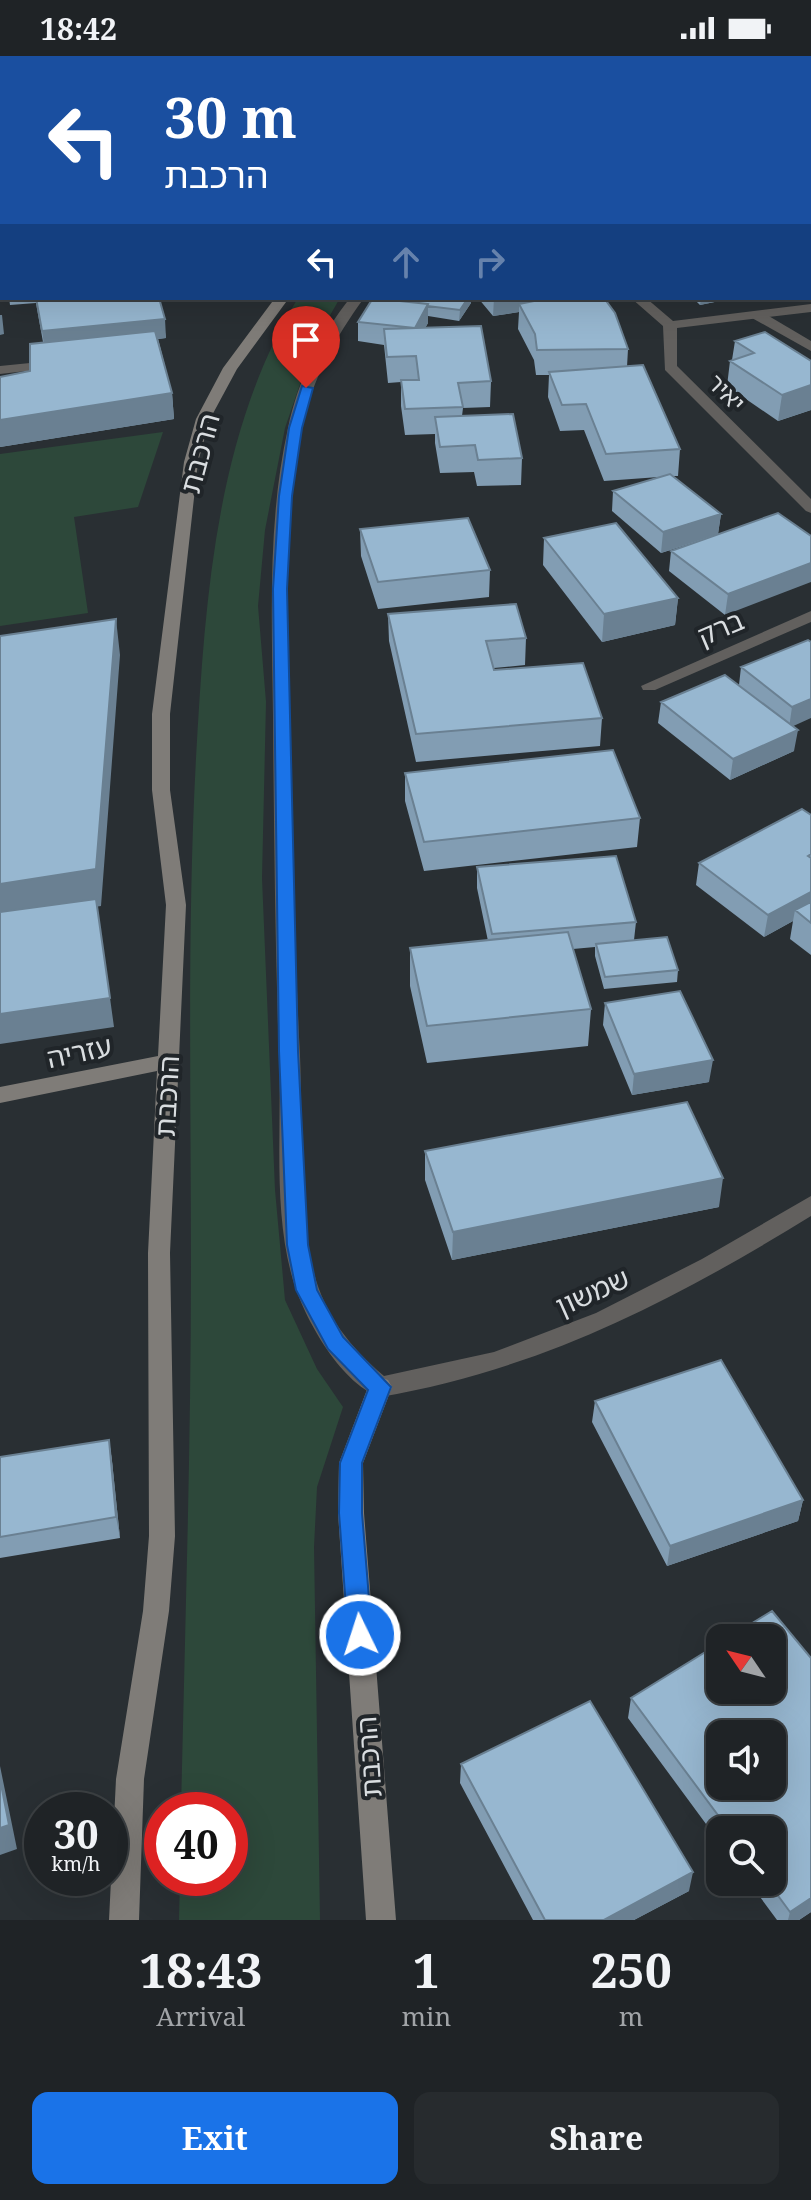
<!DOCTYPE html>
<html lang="en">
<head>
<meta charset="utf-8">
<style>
	:root { --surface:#1f2326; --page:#272b2e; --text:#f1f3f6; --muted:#a1a4a7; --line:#3c4043; --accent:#1a73e8 }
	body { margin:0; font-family:"Noto Serif","Noto Sans Hebrew",serif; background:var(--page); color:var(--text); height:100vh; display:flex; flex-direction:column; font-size:30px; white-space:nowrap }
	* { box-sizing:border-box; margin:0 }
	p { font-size:26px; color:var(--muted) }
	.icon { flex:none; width:44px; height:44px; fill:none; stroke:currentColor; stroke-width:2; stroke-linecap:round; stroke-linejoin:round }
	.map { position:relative; height:1864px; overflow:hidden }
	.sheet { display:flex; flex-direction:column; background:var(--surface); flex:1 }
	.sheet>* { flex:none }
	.banner { position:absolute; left:0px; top:0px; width:812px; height:244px; box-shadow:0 8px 32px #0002,0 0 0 2px var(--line); background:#1a4fa0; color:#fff; overflow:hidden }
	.needle { width:52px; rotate:305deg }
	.buttons { position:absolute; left:706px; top:1568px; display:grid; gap:16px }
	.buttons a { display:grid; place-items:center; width:80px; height:80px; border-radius:16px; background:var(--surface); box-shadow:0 8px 32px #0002,0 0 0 2px var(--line); font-size:40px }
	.speed { position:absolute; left:24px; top:1736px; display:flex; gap:16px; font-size:40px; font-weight:700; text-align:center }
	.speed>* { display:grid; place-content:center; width:104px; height:104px; border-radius:50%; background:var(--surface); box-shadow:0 8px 32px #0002,0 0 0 2px var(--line); line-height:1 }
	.speed small { font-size:20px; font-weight:400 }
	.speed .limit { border:12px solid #d22; background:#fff; color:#111 }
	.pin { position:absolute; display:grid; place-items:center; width:68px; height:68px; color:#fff; margin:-82px -34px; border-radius:50% 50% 50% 0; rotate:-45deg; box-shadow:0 0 8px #0007 }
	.pin .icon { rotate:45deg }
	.me { position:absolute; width:88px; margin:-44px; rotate:356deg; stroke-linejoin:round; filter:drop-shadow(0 0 6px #0008) }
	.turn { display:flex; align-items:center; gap:28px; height:168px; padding:0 32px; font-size:36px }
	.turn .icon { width:104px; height:104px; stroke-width:2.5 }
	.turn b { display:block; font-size:56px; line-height:68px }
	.lanes { display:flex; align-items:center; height:76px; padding:0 32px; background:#0003; justify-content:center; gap:40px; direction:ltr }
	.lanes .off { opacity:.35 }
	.eta { display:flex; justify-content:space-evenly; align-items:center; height:136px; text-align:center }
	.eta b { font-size:48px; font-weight:700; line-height:56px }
	.primary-button { display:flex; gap:16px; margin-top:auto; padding:16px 32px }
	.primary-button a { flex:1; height:92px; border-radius:16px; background:var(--accent); color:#fff; font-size:32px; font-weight:700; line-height:92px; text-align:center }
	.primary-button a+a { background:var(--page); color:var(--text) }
	.status { display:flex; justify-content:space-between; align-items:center; height:56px; padding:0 40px; background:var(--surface); direction:ltr }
	.status svg { height:22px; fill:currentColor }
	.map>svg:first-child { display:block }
	.green { fill:#2d483a }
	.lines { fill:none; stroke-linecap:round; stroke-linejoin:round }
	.lane { fill:#62605e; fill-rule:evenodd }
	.street { fill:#62605e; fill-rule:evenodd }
	.secondary { fill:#7f7c78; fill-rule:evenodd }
	.wall { fill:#829db3; fill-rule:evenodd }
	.shaded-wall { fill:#6a8092 }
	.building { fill:#97b7d0; stroke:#6a8092; stroke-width:2; fill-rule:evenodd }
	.route { fill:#1a73e8; stroke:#114b97; stroke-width:2 }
	.labels { text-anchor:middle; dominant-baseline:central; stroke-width:8; stroke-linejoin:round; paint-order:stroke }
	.far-street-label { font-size:24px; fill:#d9dde0; stroke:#202529 }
	.street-label { font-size:28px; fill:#d9dde0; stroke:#202529 }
</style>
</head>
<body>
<div class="status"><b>18:42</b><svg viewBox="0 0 49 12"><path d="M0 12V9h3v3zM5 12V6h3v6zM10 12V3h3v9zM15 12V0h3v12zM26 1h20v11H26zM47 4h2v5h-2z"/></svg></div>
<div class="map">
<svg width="811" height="1864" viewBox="0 0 811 1864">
	<rect width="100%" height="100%" fill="#292f33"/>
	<!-- green -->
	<path class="green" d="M210,0H525L211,2Z
		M298,242H340L314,287L285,372L265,474L258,550L266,646L262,822L275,1134L285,1244L317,1313L343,1351L317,1431L314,1491L320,1864H179L180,1822H230V1754H181C185,1572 191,1390 191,1209C191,1039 187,871 196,702C205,546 215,378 298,242Z
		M163,376L138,451L74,461L88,557L0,570V398Z"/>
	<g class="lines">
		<!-- lane -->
		<path class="lane" d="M752,256H762L811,285V295L752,262Z"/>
		<!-- street -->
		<path class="street" d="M179,0H189L190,2H180Z
			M654,0H676L677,2H655Z
			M0,30H2V36H0Z
			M810,75H811V82H810Z
			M350,242H364C335,282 312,323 302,372C283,467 288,566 290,662C292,775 294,887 300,1000C303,1071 295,1148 314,1217C325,1260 351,1292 384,1320L494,1296L596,1257L702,1203L811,1140V1160C673,1245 542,1313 380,1341C339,1327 301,1257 291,1217C273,1148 282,1071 279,1000C275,887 274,774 273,661C272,565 267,466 288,372C298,324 320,280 350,242Z
			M631,242H646L673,265L811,248V256L677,272V310L811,443V457L806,455L665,314L663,270Z
			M30,307L35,308V314L0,318V310Z
			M811,555V566L655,634H643L641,630Z"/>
		<!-- secondary -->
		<path class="secondary" d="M0,118H2V126H0Z
			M275,242H289L237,313L210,363L198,406L170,658V734L186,849L170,1197L175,1480L169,1555L144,1723L139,1864H109L116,1723L143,1555L149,1480L148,1197L157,1015L0,1047V1031L158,1000L166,849L152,734V658L184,406L196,363L223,312Z
			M380,1321L388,1324L392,1331L363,1407L364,1457L396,1864H366L338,1457L339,1407L368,1331L372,1324Z"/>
	</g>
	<!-- wall -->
	<path class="wall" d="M9,242H159L166,282L158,283L172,337L174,363L0,391V321L30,315L43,286L36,247L10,249Z
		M401,242H471V247L459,265L428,260V267L425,272L491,325L490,351L463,352L462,360L522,402L521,429L477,430L474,416L440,417L435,387V378L405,379L401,350V326L388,327L384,289L358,285V266L399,245Z
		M478,242H604L628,293L627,311L680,393L678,420H673L721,458L718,478L778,457L725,559L669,515L671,495L708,482L661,497L612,455L613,435L659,421L604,425L584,374L560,375L548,341L549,319H536L534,304L518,273L519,256L493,260Z
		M693,242H734L700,249Z
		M735,285L811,305V354L778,365L727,330L730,305L732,304Z
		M360,473L490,514L489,541L378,553L361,500Z
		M544,482L678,542L675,569L602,586L543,509Z
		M388,558L526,582L525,609L494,612V614L602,662L600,690L416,706L389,585Z
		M811,586L793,670L794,695L730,724L658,667L661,646L739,629L741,611Z
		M405,717L640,762L637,791L424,815L405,745Z
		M811,759V899L790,883L793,865L764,881L696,829L699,807Z
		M477,811L636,866L634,884L678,914L677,926L604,933L595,900V891L573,893L591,953L588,990L427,1007L410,930V892L488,885L477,832Z
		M605,947L709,1026L632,1039L603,969Z
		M425,1095L719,1151L452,1204L425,1124Z
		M595,1345L803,1444L798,1465L667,1510L592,1366Z
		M109,1384L112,1405L120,1482L0,1502V1401Z
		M772,1555L811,1602V1856L799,1864H777L749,1826H772V1774H720V1787L628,1662L631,1642L720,1587V1634H772V1582H728ZM720,1678H772V1730H720Z
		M461,1708L689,1835L634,1864H533L460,1727Z"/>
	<!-- shaded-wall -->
	<path class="shaded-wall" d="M89,0H150V2H89Z
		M0,11H2V27L0,28Z
		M0,78H2V96H0Z
		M468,242H471V247L459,265L460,254Z
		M494,242H588L519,248V256L493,260Z
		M701,242H734L700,249Z
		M428,248V267L414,292V273Z
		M0,259H2L4,278L0,279Z
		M165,263L166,282L45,295L42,275Z
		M811,329V354L778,365L782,339Z
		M172,337L174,363L0,391V364Z
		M721,458L718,478L661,497L663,476Z
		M811,507V526L725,559L728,538Z
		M678,542L675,569L602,586L604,558Z
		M116,563L120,599L101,850L0,866V828Z
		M811,643V662L789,672L792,651Z
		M798,674L794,695L730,724L733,703Z
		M811,836V855L795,854L793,865L764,881L768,859Z
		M110,942L114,971L0,988V958Z
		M713,1004L709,1026L632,1039L634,1018Z
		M723,1122L719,1151L452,1204L453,1176Z
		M109,1384L112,1405L120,1482L116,1461Z
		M803,1444L798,1465L667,1510L670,1490Z
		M0,1710L17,1793L0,1799Z
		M693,1816L689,1835L634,1864H604Z
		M811,1842V1856L799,1864H788L790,1856Z"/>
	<!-- building -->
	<path class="building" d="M0,0H60L61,2H2V11H0Z
		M811,1V30L810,31V2H805Z
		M0,48H2V78H0Z
		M36,242H159L165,263L42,275Z
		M373,242H378L428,248L415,272L358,266Z
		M401,242H468L460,254L427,250L428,248L399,245Z
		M549,242H604L615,257L628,293L537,294L535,278L519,248Z
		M481,270L491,325L458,327L463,351L405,353L401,324H419L416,300L387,301L384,273Z
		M155,275L172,337L0,364V321L30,315V288Z
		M765,276L811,305V329L782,339L730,305L754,297L735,285Z
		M643,309L680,393L606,398L586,348L562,349L549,316Z
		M513,358L522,402L478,404L475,389L440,391L435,361Z
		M670,418L721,458L663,476L613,435Z
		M778,457L811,480V507L728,538L671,495Z
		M468,462L490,514L378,526L360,473Z
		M616,467L678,542L604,558L544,482Z
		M516,548L526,582L486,585L494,614L583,607L602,662L416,678L388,558Z
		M116,563L96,813L0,828V580Z
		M808,584L811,586V643L792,651L741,611Z
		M725,619L798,674L733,703L661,646Z
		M613,694L640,762L424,786L405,717Z
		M802,753L811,759V798L808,800L811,802V836L768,859L699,807Z
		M616,800L636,866L492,878L477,811Z
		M96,843L110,942L0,958V856Z
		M811,846V867L795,854Z
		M568,876L591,953L427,970L410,892Z
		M667,881L678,914L605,921L596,888Z
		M680,935L713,1004L634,1018L605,947Z
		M687,1046L723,1122L453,1176L425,1095Z
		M721,1304L803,1444L670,1490L595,1345Z
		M109,1384L116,1461L0,1481V1401Z
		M772,1555L811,1602V1842L790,1856L768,1826H772V1774H729L631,1642L720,1587V1634H772V1582H728ZM720,1678H772V1730H720Z
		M590,1645L693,1816L604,1864H545L461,1708Z
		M0,1723L9,1769L0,1772Z"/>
	<!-- route -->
	<path class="route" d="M302,330L313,332L302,372L292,440L287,533L298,995L308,1189L317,1234L343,1281L391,1331L362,1407V1457L372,1579L368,1587L360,1590L351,1587L348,1579L339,1457L340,1407L368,1334L328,1293L296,1234L287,1189L279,995L273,533L279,440L289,372Z"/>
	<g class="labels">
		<!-- far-street labels -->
		<g class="far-street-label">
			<text transform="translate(727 336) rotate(45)">יאיר</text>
		</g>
		<!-- street labels -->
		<g class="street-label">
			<text transform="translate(199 397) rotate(-75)">הרכבת</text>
			<text transform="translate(720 571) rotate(-23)">ברק</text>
			<text transform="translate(79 995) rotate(-12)">עזריה</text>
			<text transform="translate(166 1040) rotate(-87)">הרכבת</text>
			<text transform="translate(592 1235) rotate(-24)">שמשון</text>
			<text transform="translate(368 1701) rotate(-94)">הרכבת</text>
		</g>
	</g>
</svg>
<div class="buttons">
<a><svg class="needle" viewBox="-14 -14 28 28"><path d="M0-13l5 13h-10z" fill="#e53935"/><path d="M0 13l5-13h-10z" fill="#a1a4a7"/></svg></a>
<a><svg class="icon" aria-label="sound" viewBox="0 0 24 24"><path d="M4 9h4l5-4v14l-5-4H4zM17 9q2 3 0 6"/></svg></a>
<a><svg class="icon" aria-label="search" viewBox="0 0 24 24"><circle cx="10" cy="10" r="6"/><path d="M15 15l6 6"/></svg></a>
</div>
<div class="speed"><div>30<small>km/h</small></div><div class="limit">40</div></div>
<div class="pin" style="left:306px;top:332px;background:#d93025"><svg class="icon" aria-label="arrive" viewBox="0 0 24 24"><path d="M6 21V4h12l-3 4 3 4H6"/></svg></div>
<svg class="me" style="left:360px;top:1579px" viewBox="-20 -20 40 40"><circle r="17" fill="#1a73e8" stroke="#fff" stroke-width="3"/><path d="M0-11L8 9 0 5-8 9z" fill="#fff"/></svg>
<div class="banner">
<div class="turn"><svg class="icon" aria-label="left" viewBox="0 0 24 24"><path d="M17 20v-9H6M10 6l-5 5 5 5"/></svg><div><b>30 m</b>הרכבת</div></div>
<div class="lanes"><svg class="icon" aria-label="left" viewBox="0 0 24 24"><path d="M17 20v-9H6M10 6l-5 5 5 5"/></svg><svg class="icon off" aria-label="ahead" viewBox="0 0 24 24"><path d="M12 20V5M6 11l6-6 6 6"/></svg><svg class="icon off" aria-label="right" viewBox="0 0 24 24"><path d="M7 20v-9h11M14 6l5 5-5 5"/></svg></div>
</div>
</div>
<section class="sheet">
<div class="eta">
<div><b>18:43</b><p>Arrival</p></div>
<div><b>1</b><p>min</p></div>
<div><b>250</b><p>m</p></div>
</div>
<div class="primary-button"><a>Exit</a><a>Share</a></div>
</section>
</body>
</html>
